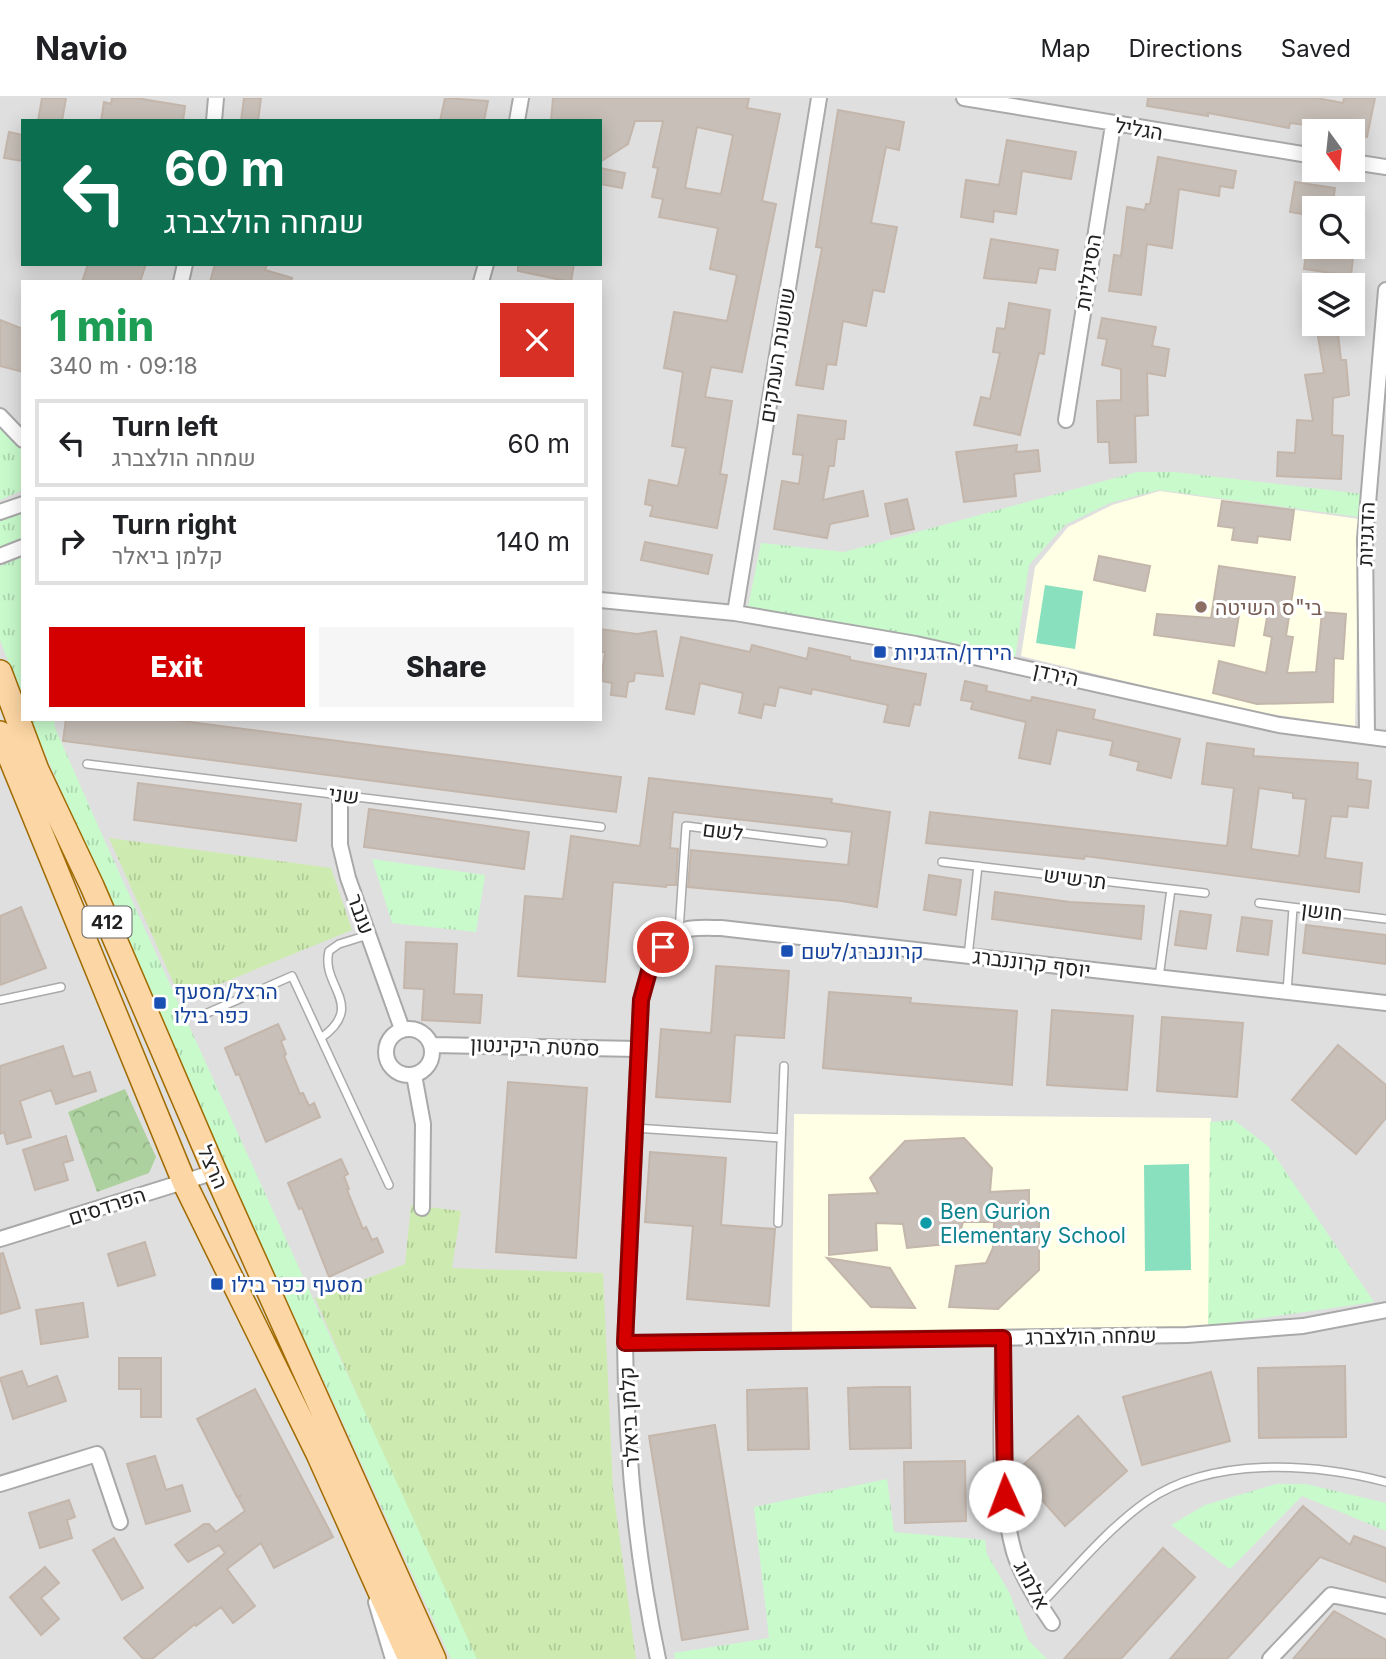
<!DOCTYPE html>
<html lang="en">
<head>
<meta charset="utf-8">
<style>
	:root { --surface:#fff; --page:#f6f6f6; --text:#202124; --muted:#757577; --line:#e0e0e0; --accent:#d40000 }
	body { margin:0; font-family:Inter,Heebo,sans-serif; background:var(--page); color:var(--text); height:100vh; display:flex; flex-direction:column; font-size:26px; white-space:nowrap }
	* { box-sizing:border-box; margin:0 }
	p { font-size:23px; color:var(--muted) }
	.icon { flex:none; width:38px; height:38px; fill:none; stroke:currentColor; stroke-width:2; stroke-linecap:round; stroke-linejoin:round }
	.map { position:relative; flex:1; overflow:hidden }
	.panel { position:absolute; left:21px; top:182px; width:581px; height:441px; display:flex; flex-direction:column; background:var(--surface); border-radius:0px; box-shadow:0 4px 18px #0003 }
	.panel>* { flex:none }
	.top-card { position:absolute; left:21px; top:21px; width:581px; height:147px; border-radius:0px; box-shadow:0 4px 18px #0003; background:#0b6e4f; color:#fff; overflow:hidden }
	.needle { width:46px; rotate:165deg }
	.controls { position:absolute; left:1302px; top:21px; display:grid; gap:14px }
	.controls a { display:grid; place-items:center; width:63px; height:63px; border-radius:0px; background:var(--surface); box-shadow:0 4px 18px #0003; font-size:35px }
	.pin { position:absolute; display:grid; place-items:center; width:60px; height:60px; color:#fff; margin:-30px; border:4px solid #fff; border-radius:50%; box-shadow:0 2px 7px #0007 }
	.me { position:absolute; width:77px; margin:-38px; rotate:358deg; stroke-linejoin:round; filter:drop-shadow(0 0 5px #0008) }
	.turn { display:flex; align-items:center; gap:24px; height:147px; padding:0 28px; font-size:32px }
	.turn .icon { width:91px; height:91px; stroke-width:2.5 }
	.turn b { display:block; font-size:49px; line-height:60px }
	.round { display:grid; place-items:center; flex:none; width:74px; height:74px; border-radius:0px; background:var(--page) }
	.head { display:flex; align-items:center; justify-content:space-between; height:119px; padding:0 28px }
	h1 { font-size:42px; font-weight:800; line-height:52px; color:#1e9e55 }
	.button { display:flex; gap:14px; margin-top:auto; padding:14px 28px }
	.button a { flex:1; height:80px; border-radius:0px; background:var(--accent); color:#fff; font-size:28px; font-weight:800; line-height:80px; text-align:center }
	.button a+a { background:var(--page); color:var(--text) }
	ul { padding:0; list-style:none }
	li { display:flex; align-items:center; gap:21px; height:88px; margin:0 14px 10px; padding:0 14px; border:4px solid var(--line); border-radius:0px }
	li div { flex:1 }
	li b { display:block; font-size:26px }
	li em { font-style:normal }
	header { display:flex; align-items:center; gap:42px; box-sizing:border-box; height:98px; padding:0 35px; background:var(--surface); border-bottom:2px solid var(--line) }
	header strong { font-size:33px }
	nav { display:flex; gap:38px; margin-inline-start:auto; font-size:24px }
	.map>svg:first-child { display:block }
	.residential { fill:#e0dfdf; fill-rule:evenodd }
	.education { fill:#ffffe5 }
	.grass { fill:url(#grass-tufts) }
	.forest { fill:url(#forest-crowns) }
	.park { fill:url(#park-tufts) }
	.pitch { fill:#88e0be }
	.building { fill:#c7bfb8; stroke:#c4b6ab; stroke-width:2; fill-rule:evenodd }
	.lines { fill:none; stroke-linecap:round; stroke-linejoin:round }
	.service-casing { stroke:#a9a9a9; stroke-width:10 }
	.minor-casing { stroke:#a9a9a9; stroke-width:18 }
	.primary-casing { stroke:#a06b00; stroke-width:26 }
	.service { stroke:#fff; stroke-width:7 }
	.minor { stroke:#fff; stroke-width:14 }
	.primary { stroke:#fcd6a4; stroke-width:23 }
	.route-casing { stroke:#8a0000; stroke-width:18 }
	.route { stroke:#d40000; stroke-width:12 }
	.education-dot { fill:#8d6e63; stroke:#fff; stroke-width:2.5 }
	.transit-dot { fill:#1a4fb4; stroke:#fff; stroke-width:2.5 }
	.culture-dot { fill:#0f9aa8; stroke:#fff; stroke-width:2.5 }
	.labels { text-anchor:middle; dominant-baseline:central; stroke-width:6; stroke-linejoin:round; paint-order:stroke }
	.shield { fill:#fff; stroke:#646464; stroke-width:2 }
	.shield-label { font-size:19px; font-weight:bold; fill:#222 }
	.street-label { font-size:21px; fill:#222; stroke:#fff }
	.education-label { font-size:21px; fill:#785e54; stroke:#fff; text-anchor:start }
	.transit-label { font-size:21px; fill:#164399; stroke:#fff; text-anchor:start }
	.culture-label { font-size:21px; fill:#0d838f; stroke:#fff; text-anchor:start }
</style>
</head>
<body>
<header>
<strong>Navio</strong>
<nav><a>Map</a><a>Directions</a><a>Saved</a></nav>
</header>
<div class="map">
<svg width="1386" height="1561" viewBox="0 0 1386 1561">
	<defs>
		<pattern id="grass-tufts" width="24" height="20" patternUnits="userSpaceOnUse" patternTransform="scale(1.75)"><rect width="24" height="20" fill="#cdebb0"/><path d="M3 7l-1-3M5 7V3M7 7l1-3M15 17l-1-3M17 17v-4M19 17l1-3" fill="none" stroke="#b0c997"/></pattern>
		<pattern id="forest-crowns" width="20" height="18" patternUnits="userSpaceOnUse" patternTransform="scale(1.75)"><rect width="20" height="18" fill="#add19e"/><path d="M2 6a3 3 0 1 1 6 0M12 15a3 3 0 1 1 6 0" fill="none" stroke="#95b388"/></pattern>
		<pattern id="park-tufts" width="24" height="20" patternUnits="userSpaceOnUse" patternTransform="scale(1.75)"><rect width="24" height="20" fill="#c8facc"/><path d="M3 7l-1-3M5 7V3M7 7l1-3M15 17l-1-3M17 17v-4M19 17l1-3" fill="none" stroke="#acd6af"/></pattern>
	</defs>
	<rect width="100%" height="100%" fill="#f2efe9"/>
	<!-- residential -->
	<path class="residential" d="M0,0H1386V1561H0ZM23,23H600V166H23ZM1314,33H1353V72H1314ZM1314,110H1353V149H1314ZM23,184H600V621H23ZM1314,187H1353V226H1314Z"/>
	<!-- education -->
	<path class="education" d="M1160,393L1359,421L1355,629L1239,611L1021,558L1035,469L1068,429L1112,407Z
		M794,1016L1211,1020L1209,1238L792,1234Z"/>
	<!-- grass -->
	<path class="grass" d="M109,740L331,770L352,832L181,902Z
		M411,1107L461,1113L452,1170L603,1175L613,1391L636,1561H476L436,1479L315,1200L405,1166Z"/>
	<!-- forest -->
	<path class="forest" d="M125,991L156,1059L149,1075L97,1094L68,1014Z"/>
	<!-- park -->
	<path class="park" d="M0,330L23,353V392L0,402Z
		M1137,374H1175L1363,396L1359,419L1159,392L1110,405L1065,427L1029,467L1015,561L748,509L761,445L844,454Z
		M23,411V443L0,452V419Z
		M23,459V602L0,542V468Z
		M30,621H54L55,630L103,739L477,1561H451L230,1078Z
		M372,761L485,777L476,834L392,825Z
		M1234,1022L1269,1049L1374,1204L1208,1228L1210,1024Z
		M887,1381L894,1434L985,1442L987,1456L1009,1494L1028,1542L1047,1561H675L674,1555L769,1540L754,1409Z
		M1276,1386H1306L1386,1405V1433L1302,1398L1230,1471L1171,1427L1205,1407Z"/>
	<!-- pitch -->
	<path class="pitch" d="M1045,487L1083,493L1075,551L1036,545Z
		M1189,1066L1191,1172L1145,1173L1144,1067Z"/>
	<!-- building -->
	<path class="building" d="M42,0H66L62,23H38Z
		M112,0H136L185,8L183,23H101L104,4L111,6Z
		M244,0H261L258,23H241Z
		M445,0L488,3L484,23H440Z
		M553,0H749L747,10L780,16L762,103L776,106L742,274L711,269L705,299L732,303L720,376L727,377L717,430L650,418L653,408L645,406L649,382L678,388L686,350L672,348L683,274L664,270L674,214L727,223L737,177L710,171L718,130L659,119L663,101L652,99L658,70L653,69L663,23H635L628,46L600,64V23H551ZM697,29L733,37L721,96L685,90Z
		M1148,0H1317L1343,5L1344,0H1375L1367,39L1353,37V33L1290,25L1289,30L1208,15V18L1147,8Z
		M838,12L904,24L899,52L886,49L871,125L897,129L884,194L873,192L866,228L843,223L836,267L827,266L823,291L796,287L822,150L816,149Z
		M9,34L23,37V63L4,60Z
		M1007,42L1076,54L1071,81L1022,73L1016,116L994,113L993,124L961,119L966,82L999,87Z
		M1158,59L1236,73L1233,90L1220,88L1219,98L1179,91L1172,150L1147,146L1141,197L1109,193L1114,157L1121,158L1127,109L1145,112L1146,106H1150Z
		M600,70L625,75L622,90L600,86Z
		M1295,84L1335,90L1332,110H1314V118L1290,114Z
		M991,141L1058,152L1055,172L1039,170L1036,185L984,180Z
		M1307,149H1354L1351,178L1304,171Z
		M88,166H146L140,184H82Z
		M215,166H267L265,172L292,180L291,184H210Z
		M518,166H574L571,184L518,173Z
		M1009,205L1050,212L1044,256L1039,255L1020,337L974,327L981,299L990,301L1000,255L993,254L997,230L1005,231Z
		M1102,220L1156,229L1152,248L1169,251L1165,278L1147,275L1148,317L1135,318L1136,364L1110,365L1109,344H1098L1097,303L1121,302V271L1102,267L1107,241L1098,240Z
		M0,222L23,231V274L0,268Z
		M1316,226H1337L1341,262H1346L1349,297L1333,300L1332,337L1343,338L1341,381L1277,378L1278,354L1295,355L1297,322L1313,323L1305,277L1324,275Z
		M798,317L846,323L844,341H837L834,368H829L823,402L863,393L868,418L830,426L827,440L774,431L782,383L799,386L803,357L793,356Z
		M1017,347L1016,354L1038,352L1040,373L1014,376L1016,398L964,404L956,354Z
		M907,401L914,431L891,436L885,406Z
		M1222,403L1294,412L1290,442L1258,438L1257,445L1232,442L1234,430L1218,428Z
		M645,444L712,457L708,476L641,462Z
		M1099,458L1150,468L1145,493L1094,482Z
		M1219,468L1295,479L1286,538L1293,539L1287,575L1316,574L1322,514L1346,516L1343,561L1334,560L1333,604L1257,606L1213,595L1219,563L1266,575L1272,539L1264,537L1269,508L1241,504L1234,548L1154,537L1157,516L1211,520Z
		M600,531L637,536L656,533L663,578L635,575L634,583L628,584L626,599L611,597L612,585L601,583L605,554H600Z
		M681,539L750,554L752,547L807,561L809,550L850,559V562L926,576L920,607L914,606L909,628L884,624L888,607L812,591L811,596L779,589L775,608L764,606L761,620L739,615L743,595L700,585L694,616L666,611Z
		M965,583L987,588L986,593L1031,603L1032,599L1095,612L1093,621L1180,641L1171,680L1137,672L1139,664L1110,657L1113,643L1057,632L1050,666L1019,660L1026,624L971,611L973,604L961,602Z
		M66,621H166L621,679L616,714L63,643Z
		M1207,645L1254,651L1253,658L1358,665L1357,681L1371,683L1368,710L1348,708L1347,719L1331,718L1325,760L1362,765L1359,794L1085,758L1084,761L926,745L930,714L1227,748L1234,690L1202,686ZM1259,690L1293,695V700L1306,701L1299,758L1251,751Z
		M649,680L832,701L831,705L890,714L877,809L842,803L688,789L691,752L848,767L852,734L673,714L670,750L678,751L676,787H666V789L613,784L605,884L518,878L525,798L563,801L571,738L640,748Z
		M138,685L301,706L296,743L134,722Z
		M369,711L529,734L524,771L364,749Z
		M929,777L961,782L956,817L924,812Z
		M995,794L1070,804L1144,808L1141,841L992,821Z
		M21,809L46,870L0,887V818Z
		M1180,813L1211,817L1206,851L1175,847Z
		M1242,819L1272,823L1268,857L1237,853Z
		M1306,827L1386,837V866L1303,855Z
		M406,844L457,846L454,896L482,897L480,925L422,922L424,891L404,890Z
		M716,868L789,873L784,940L735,937L730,1004L656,999L661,931L711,935Z
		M829,894L911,900L910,905L1017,913L1012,987L823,970Z
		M1052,912L1133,918L1127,992L1047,987Z
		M1162,919L1243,925L1237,999L1157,993Z
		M278,926L285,941L281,943L286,956L284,958L300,996L303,995L309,1008L314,1005L320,1019L266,1044L239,976L236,977L225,950Z
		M1338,947L1386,987V1020L1356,1056L1292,1002Z
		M63,948L73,979L90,974L96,993L56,1006L51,992L20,1003L31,1039L7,1046L4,1034L0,1036V968Z
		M508,984L587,990L576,1160L496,1154Z
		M66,1038L73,1062L63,1065L68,1082L35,1092L23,1052Z
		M964,1040L992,1070L990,1094L1029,1092V1121L1039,1123V1172L998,1211L949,1209L956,1168L986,1165L993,1150L994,1124H963L957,1145L907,1150L903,1126L876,1125L877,1152L829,1157V1097L878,1095L870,1080L905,1043Z
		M650,1054L726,1060L721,1127L775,1131L769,1208L687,1201L693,1128L645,1124Z
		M341,1061L348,1076L344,1078L349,1091L347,1092L363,1131L366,1129L372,1142L377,1140L383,1154L329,1179L302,1110L299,1111L288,1085Z
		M145,1144L155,1177L118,1188L108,1156Z
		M3,1155L20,1210L0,1216V1156Z
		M827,1160L890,1170L915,1210L871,1209Z
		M83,1205L88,1239L41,1246L36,1212Z
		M119,1260H161V1319H141V1291H119Z
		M1345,1268L1346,1339L1259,1340L1258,1270Z
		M22,1273L28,1289L57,1278L66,1303L13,1321L0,1280Z
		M1211,1274L1230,1343L1142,1367L1123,1299Z
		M879,1289H910L911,1350L850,1351L848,1290Z
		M807,1290L809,1351L748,1352L747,1292Z
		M255,1291L333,1439L274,1470L261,1445L227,1471L255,1508L233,1525L221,1509L196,1528L195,1526L152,1561H143L124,1540L225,1455L219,1447L188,1464L175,1447L204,1426H209L216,1434L245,1413L238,1400L242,1397L237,1399L197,1321Z
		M1078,1318L1127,1373L1065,1428L1016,1373Z
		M715,1327L748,1531L682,1542L649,1338Z
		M155,1358L166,1392L182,1387L190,1413L146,1426L127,1366Z
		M965,1363L966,1423L905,1425L904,1364Z
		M69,1402L75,1419L67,1422L72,1440L40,1450L29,1415Z
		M1303,1408L1350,1447L1354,1438L1386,1450V1484L1320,1459L1227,1561H1170Z
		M114,1440L143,1490L122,1502L93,1452Z
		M1163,1450L1195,1479L1121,1561H1064Z
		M45,1469L59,1485L41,1500L59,1521L41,1537L10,1499Z
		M1334,1513L1386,1542V1561H1293Z"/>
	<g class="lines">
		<!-- service casing -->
		<g class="service-casing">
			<path id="service" d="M87,666L601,729
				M942,764L1205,795
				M1259,805L1386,821
				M679,833L686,728L823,745
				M968,858L978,768
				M1159,879L1171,791
				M1287,894L1293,810
				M0,902L61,889
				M205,916L292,878L389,1087
				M321,940C367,907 320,888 329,853L339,846L368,837
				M635,1030L781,1040
				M778,1125L784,968
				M1040,1507C1074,1472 1107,1431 1147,1403C1212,1358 1314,1365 1386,1384"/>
		</g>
		<!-- minor casing -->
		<g class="minor-casing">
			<path id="minor" d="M964,0L1314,58
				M214,23L216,0
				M517,23L521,0
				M1353,64L1386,69
				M181,184L185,166
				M481,184L486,166
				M0,318L23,342
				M1066,322L1113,27
				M0,414L23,406
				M0,458L23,449
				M600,502L735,515L916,546L1279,627L1386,641
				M735,515L819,0
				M1367,638L1365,441L1386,192
				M340,697V747L348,780L402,931
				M386 954a23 23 0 1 1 46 0a23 23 0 1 1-46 0Z
				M432,947L638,951
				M414,977L423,1026L422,1110
				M0,1141L215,1074
				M1003,1240C1003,1310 995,1385 1014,1454C1022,1479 1037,1503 1052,1525
				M625,1245L1187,1237L1303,1228L1386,1212
				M0,1386L97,1356L120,1424
				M376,1504L393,1561
				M658,1561C636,1457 626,1351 625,1245L641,902C647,879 655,849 677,835C688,828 708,830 721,830L1386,905
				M1270,1561L1331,1497L1386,1508"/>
		</g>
		<!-- primary casing -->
		<g class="primary-casing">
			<path id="primary" d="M0,574L37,672L92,788L215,1074L434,1561
				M0,635L184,1084L318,1356L410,1561"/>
		</g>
		<!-- service -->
		<use href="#service" class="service"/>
		<!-- minor -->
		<use href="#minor" class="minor"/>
		<!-- primary -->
		<use href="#primary" class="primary"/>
	</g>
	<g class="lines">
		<!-- route casing -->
		<g class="route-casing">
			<path id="route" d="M663,849L649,873L641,902L625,1245L1003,1240L1005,1398"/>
		</g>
		<!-- route -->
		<use href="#route" class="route"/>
	</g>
	<!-- markers -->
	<circle class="education-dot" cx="1201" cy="509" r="7"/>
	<g class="transit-dot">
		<rect x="873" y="547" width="14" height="14" rx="3.5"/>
		<rect x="780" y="846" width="14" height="14" rx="3.5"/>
		<rect x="153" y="898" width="14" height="14" rx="3.5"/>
		<rect x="210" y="1179" width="14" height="14" rx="3.5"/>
	</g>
	<circle class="culture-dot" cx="926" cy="1125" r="7"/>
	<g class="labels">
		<!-- shield labels -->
		<rect class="shield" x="82.5" y="808.5" width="49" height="31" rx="5"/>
		<g class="shield-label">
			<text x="107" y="824">412</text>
		</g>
		<!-- street labels -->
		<g class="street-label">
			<text transform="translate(1139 31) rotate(9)">הגליל</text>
			<text transform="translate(1088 174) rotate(-81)">הסיגליות</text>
			<text transform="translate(777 257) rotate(-81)">שושנת העמקים</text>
			<text transform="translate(1366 436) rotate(-88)">הדגניות</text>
			<text transform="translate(1056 576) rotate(13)">הירדן</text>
			<text transform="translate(344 697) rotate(7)">שני</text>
			<text transform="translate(723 733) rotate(7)">לשם</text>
			<text transform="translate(1075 780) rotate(7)">תרשיש</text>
			<text transform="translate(1322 813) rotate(7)">חושן</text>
			<text transform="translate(361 816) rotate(70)">ענבר</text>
			<text transform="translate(1032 865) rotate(7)">יוסף קרוננברג</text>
			<text transform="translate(535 948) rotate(2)">סמטת היקינטון</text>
			<text transform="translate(213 1069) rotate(66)">הרצל</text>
			<text transform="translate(107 1108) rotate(-18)">הפרדסים</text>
			<text transform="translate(1091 1238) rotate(-1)">שמחה הולצברג</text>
			<text transform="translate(629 1319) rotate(-93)">קלמן ביאלר</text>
			<text transform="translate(1032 1487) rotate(62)">אלמוג</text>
		</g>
		<!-- education labels -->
		<g class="education-label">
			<text x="1215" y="509">בי"ס השיטה</text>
		</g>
		<!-- transit labels -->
		<g class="transit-label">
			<text x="894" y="554">הירדן/הדגניות</text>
			<text x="801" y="853">קרוננברג/לשם</text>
			<text x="174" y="893">הרצל/מסעף<tspan x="174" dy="24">כפר בילו</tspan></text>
			<text x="231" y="1186">מסעף כפר בילו</text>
		</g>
		<!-- culture labels -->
		<g class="culture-label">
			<text x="940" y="1113">Ben Gurion<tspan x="940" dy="24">Elementary School</tspan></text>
		</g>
	</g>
</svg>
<div class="controls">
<a><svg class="needle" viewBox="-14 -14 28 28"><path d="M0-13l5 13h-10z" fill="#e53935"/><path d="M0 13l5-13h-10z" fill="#757577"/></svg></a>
<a><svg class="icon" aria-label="search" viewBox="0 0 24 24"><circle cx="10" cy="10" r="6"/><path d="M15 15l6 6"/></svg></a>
<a><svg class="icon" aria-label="layers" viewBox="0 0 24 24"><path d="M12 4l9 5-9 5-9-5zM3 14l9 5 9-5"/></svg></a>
</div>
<div class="pin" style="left:663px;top:849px;background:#d93025"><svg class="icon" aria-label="arrive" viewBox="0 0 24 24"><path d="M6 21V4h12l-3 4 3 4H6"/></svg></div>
<svg class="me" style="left:1005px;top:1398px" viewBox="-20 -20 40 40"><circle r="19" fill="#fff"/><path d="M0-13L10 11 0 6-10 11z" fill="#d40000"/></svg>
<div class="top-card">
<div class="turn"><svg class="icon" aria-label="left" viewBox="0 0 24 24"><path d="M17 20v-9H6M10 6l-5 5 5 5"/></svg><div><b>60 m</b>שמחה הולצברג</div></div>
</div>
<section class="panel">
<div class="head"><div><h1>1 min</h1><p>340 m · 09:18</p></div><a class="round" style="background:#d93025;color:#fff"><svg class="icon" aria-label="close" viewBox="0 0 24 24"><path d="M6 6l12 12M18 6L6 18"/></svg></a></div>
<ul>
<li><svg class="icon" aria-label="left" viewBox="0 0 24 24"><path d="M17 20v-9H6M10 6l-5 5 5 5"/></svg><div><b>Turn left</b><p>שמחה הולצברג</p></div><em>60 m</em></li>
<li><svg class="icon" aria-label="right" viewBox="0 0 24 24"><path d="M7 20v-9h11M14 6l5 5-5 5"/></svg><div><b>Turn right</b><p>קלמן ביאלר</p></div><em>140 m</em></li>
</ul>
<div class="button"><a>Exit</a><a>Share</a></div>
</section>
</div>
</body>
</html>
